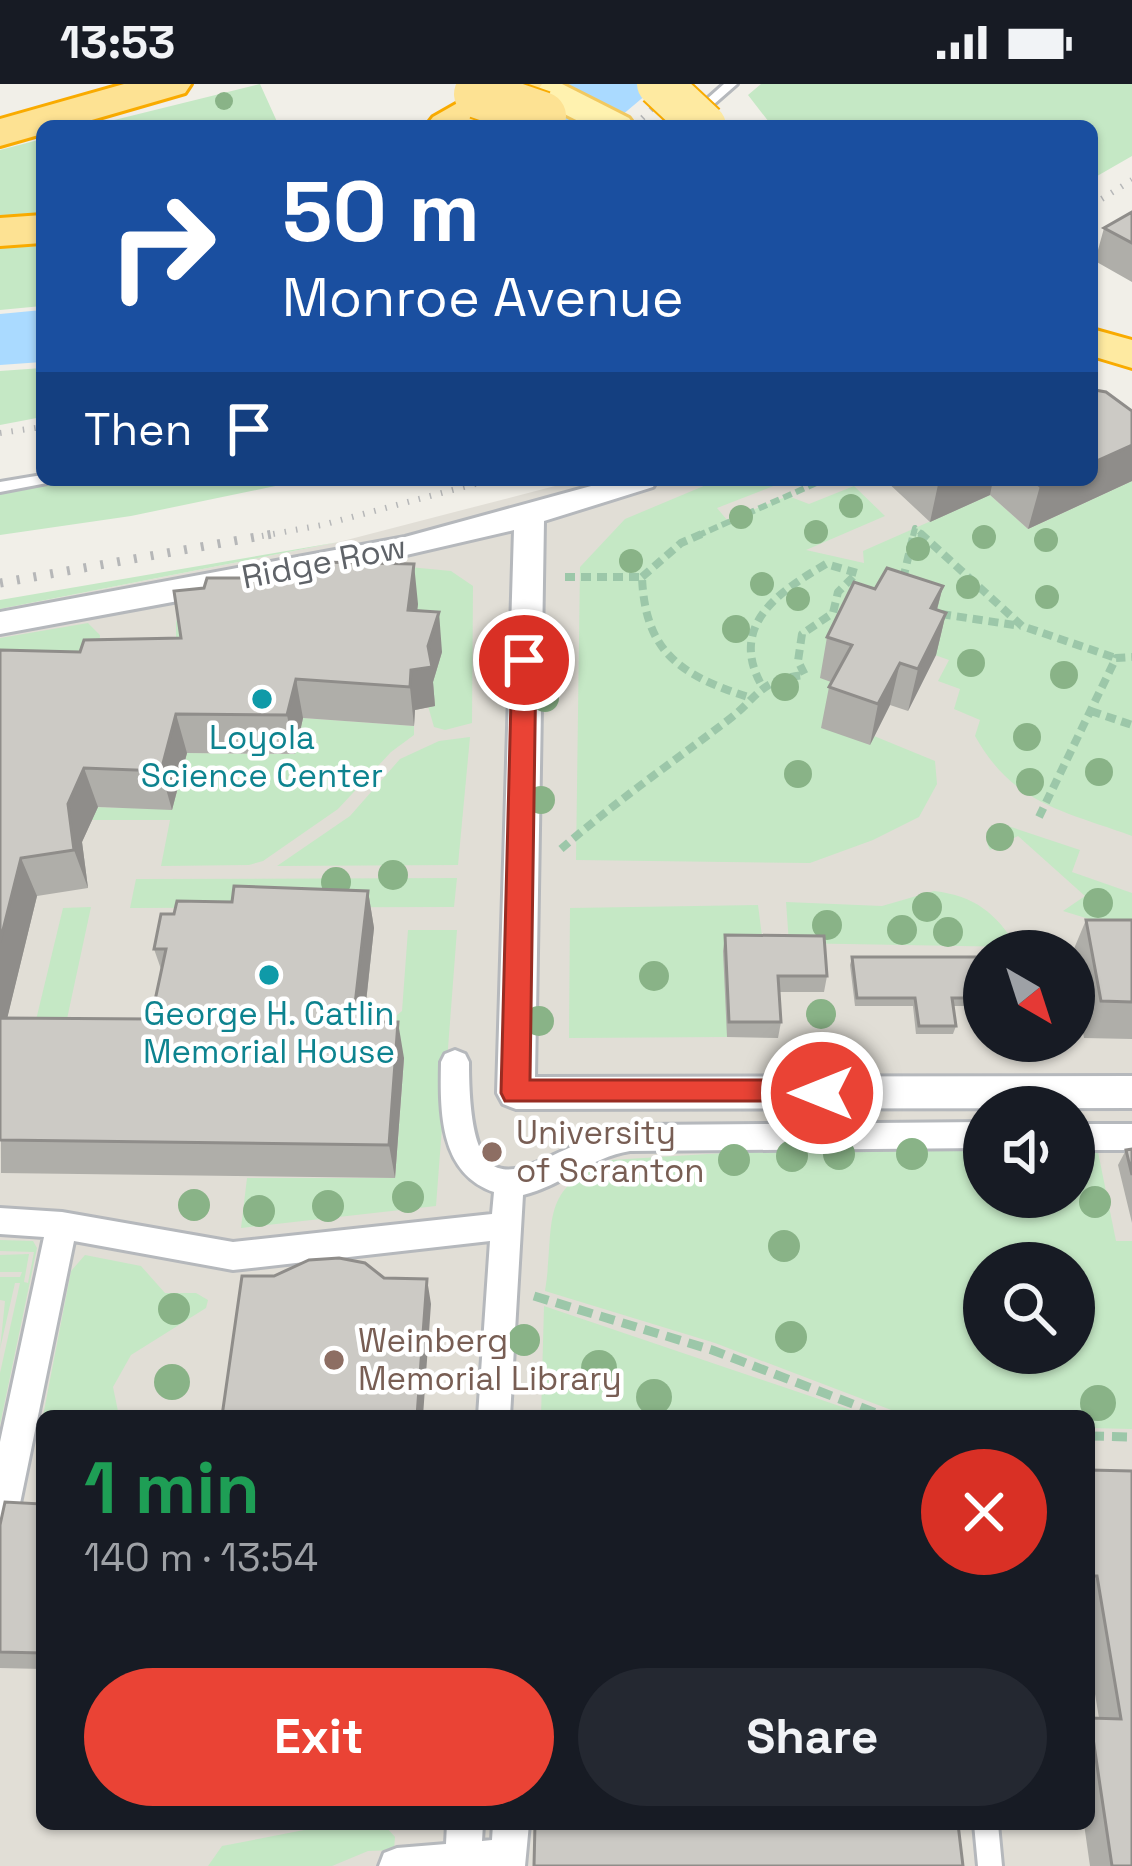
<!DOCTYPE html>
<html lang="en">
<head>
<meta charset="utf-8">
<style>
	:root { --surface:#171b24; --page:#242831; --text:#f1f3f6; --muted:#9ea1a6; --accent:#ea4335 }
	body { margin:0; font-family:"Space Grotesk",sans-serif; background:var(--page); color:var(--text); height:100vh; display:flex; flex-direction:column; font-size:45px; white-space:nowrap }
	* { box-sizing:border-box; margin:0 }
	p { font-size:39px; color:var(--muted) }
	.icon { flex:none; width:66px; height:66px; fill:none; stroke:currentColor; stroke-width:2; stroke-linecap:round; stroke-linejoin:round }
	.map { position:relative; flex:1; overflow:hidden }
	.panel { position:absolute; left:36px; top:1326px; width:1059px; height:420px; display:flex; flex-direction:column; background:var(--surface); border-radius:18px; box-shadow:0 3px 9px #0004 }
	.panel>* { flex:none }
	.banner { position:absolute; left:36px; top:36px; width:1062px; height:366px; border-radius:18px; box-shadow:0 3px 9px #0004; background:#1a4fa0; color:#fff; overflow:hidden }
	.needle { width:78px; rotate:141deg }
	.controls { position:absolute; left:963px; top:846px; display:grid; gap:24px }
	.controls a { display:grid; place-items:center; width:132px; height:132px; border-radius:50%; background:var(--surface); box-shadow:0 3px 9px #0004; font-size:60px }
	.pin { position:absolute; display:grid; place-items:center; width:102px; height:102px; color:#fff; margin:-51px; border:6px solid #fff; border-radius:50%; box-shadow:0 3px 12px #0007 }
	.me { position:absolute; width:132px; margin:-66px; rotate:270deg; stroke-linejoin:round; filter:drop-shadow(0 0 9px #0008) }
	.turn { display:flex; align-items:center; gap:42px; height:252px; padding:0 48px; font-size:54px }
	.turn .icon { width:156px; height:156px; stroke-width:2.5 }
	.turn b { display:block; font-size:84px; line-height:102px }
	.then { display:flex; align-items:center; height:114px; padding:0 48px; background:#0003; gap:24px; font-size:45px }
	.round { display:grid; place-items:center; flex:none; width:126px; height:126px; border-radius:63px; background:var(--page) }
	.headline { display:flex; align-items:center; justify-content:space-between; height:204px; padding:0 48px }
	h1 { font-size:72px; font-weight:800; line-height:90px; color:#1e9e55 }
	.button { display:flex; gap:24px; margin-top:auto; padding:24px 48px }
	.button a { flex:1; height:138px; border-radius:72px; background:var(--accent); color:#fff; font-size:48px; font-weight:800; line-height:138px; text-align:center }
	.button a+a { background:var(--page); color:var(--text) }
	.status { display:flex; justify-content:space-between; align-items:center; height:84px; padding:0 60px; background:var(--surface); direction:ltr }
	.status svg { height:33px; fill:currentColor }
	.map>svg:first-child { display:block }
	.education { fill:#e1ded6; fill-rule:evenodd }
	.green { fill:#c5e8c5; fill-rule:evenodd }
	.water { fill:#aadaff }
	.lines { fill:none; stroke-linecap:round; stroke-linejoin:round }
	.service-casing { stroke:#b5b8bc; stroke-width:6 }
	.pedestrian-casing { stroke:#b5b8bc; stroke-width:6 }
	.minor-casing { stroke:#b5b8bc; stroke-width:6 }
	.primary-casing { stroke:#f2c960; stroke-width:6 }
	.trunk-casing { stroke:#f9ab00; stroke-width:6 }
	.motorway-casing { stroke:#f9ab00; stroke-width:6 }
	.path-far2 { stroke:#9cc7a9; stroke-width:6; stroke-dasharray:9 4.5; stroke-linecap:butt }
	.path-far1 { stroke:#9cc7a9; stroke-width:8; stroke-dasharray:10 6; stroke-linecap:butt }
	.path { stroke:#9cc7a9; stroke-width:9; stroke-dasharray:15 8; stroke-linecap:butt }
	.service { fill:#fff; fill-rule:evenodd }
	.pedestrian { fill:#fff; fill-rule:evenodd }
	.minor { fill:#fff; fill-rule:evenodd }
	.primary { fill:#fff2af; fill-rule:evenodd }
	.trunk { fill:#feeaa1; fill-rule:evenodd }
	.motorway { fill:#fde293; fill-rule:evenodd }
	.rail-far1 { stroke:#b6b7b8; stroke-width:6; stroke-dasharray:1.5 10; stroke-linecap:butt }
	.rail { stroke:#b6b7b8; stroke-width:9; stroke-dasharray:3 14; stroke-linecap:butt }
	.trunk-bridge-casing { stroke:#f9ab00; stroke-width:48; stroke-linecap:butt }
	.motorway-bridge-casing { stroke:#f9ab00; stroke-width:52; stroke-linecap:butt }
	.trunk-bridge { stroke:#feeaa1; stroke-width:44 }
	.motorway-bridge { stroke:#fde293; stroke-width:48 }
	.tree { fill:#89b387 }
	.wall { fill:#afaea9 }
	.shaded-wall { fill:#8f8d8a }
	.building { fill:#cccac5; stroke:#8f8d8a; stroke-width:3 }
	.route { fill:#ea4335; stroke:#982c22; stroke-width:3 }
	.culture-dot { fill:#0f9aa8; stroke:#fff; stroke-width:4.5 }
	.education-dot { fill:#8d6e63; stroke:#fff; stroke-width:4.5 }
	.labels { text-anchor:middle; dominant-baseline:central; stroke-width:9; stroke-linejoin:round; paint-order:stroke }
	.street-label { font-size:33px; fill:#5f6368; stroke:#fff }
	.culture-label { font-size:33px; fill:#0d838f; stroke:#fff }
	.education-label { font-size:33px; fill:#785e54; stroke:#fff; text-anchor:start }
</style>
</head>
<body>
<div class="status"><b>13:53</b><svg viewBox="0 0 49 12"><path d="M0 12V9h3v3zM5 12V6h3v6zM10 12V3h3v9zM15 12V0h3v12zM26 1h20v11H26zM47 4h2v5h-2z"/></svg></div>
<div class="map">
<svg width="1132" height="1782" viewBox="0 0 1132 1782">
	<rect width="100%" height="100%" fill="#f1efe8"/>
	<!-- education -->
	<path class="education" d="M1132,339V1782H0V525L339,458L578,396H1092ZM984,867H1074V957H984ZM984,1023H1074V1113H984ZM984,1179H1074V1269H984ZM42,1332H1089V1740H42Z"/>
	<!-- green -->
	<path class="green" d="M260,0L279,42H90Z
		M761,0H1132V72L1092,95V42H772L748,11Z
		M42,55V132L0,134V66Z
		M42,162V222L0,226V164Z
		M42,284V333L0,341V287Z
		M65,396H304L131,432L0,451V407Z
		M718,396H789L717,424L727,436L788,412L809,420L854,402L885,432L806,466L864,479L863,467L990,411L1028,445L1132,397V752C1063,727 1013,720 975,652L980,636L954,625L960,605L938,597L949,576L921,566L844,603L868,661L874,652L935,677L937,700L919,733L873,756L810,779L576,776L580,483L625,435Z
		M339,458L0,525V516Z
		M409,483L451,487L473,502L472,639L445,646L434,643L412,566L417,520L176,564V538L183,521Z
		M88,539L100,551L98,590L0,580V554Z
		M303,634L414,642V651L391,668L338,725L263,777L249,781L161,782L170,736H91L92,723L172,725L187,669L294,670Z
		M470,653L458,781L277,782L350,732L400,675L439,657Z
		M1002,740L1080,766L1072,788L1132,809V837L1089,835L1063,827L1085,812L1018,752L990,766L987,759Z
		M457,794L454,823L130,824L136,795Z
		M934,807C975,812 996,829 1017,863L789,859L786,818L882,822Z
		M758,821L764,868L727,953L569,954L570,824Z
		M91,823L67,935L387,939L402,927L408,846H457L436,1122L241,1144L247,1094H395L404,975L36,936L63,824Z
		M884,1059L984,1061V1113H1074V1062L1097,1063L1116,1157H1132V1345L1089,1344V1332H907L715,1259L545,1207C556,1141 536,1104 611,1076ZM984,1179H1074V1269H984Z
		M0,1156L33,1157L37,1164L0,1341V1289L20,1199H15L0,1265L5,1217L0,1216V1193H20L22,1188H0V1171L29,1170L24,1198L28,1199L34,1168L0,1167Z
		M85,1171L141,1182L165,1209H196L208,1216L206,1224L131,1271L113,1303L119,1332H43L71,1187Z
		M544,1222L869,1332H541Z
		M335,1740L386,1743L395,1753L394,1766L368,1767L332,1782H208L222,1762Z"/>
	<!-- water -->
	<path class="water" d="M560,0H659L609,42H516Z
		M42,226V278L0,281V230Z"/>
	<g class="lines">
		<!-- service casing -->
		<g class="service-casing">
			<path id="service" d="M724,0H737L698,34H690V30Z
				M42,391V396H49L47,399L0,408V398Z
				M974,1740H998L1002,1782H978Z"/>
		</g>
		<!-- pedestrian casing -->
		<g class="pedestrian-casing">
			<path id="pedestrian" d="M455,966L465,970L469,978C469,1169 546,1049 642,1041L984,1038V1064L630,1067C591,1073 561,1102 523,1111L510,1332H478L490,1157L233,1186L74,1157L17,1434L12,1446L0,1451V1358L44,1153L0,1150V1124L62,1128L233,1158L492,1130L494,1108C439,1089 440,1027 441,978L445,970Z
				M1074,1040H1132V1066H1074Z
				M447,1740H483L482,1757L492,1756L493,1740H529L525,1782H379L384,1769L397,1764L446,1760Z"/>
		</g>
		<!-- minor casing -->
		<g class="minor-casing">
			<path id="minor" d="M613,396H657L653,403L544,437L535,993L1132,992V1024L516,1025L503,1020L497,1009L514,446L324,490L0,550V528L405,453Z"/>
		</g>
		<!-- primary casing -->
		<g class="primary-casing">
			<path id="primary" d="M516,0H562L629,34L635,42H588L521,8Z"/>
		</g>
		<!-- trunk casing -->
		<g class="trunk-casing">
			<path id="trunk" d="M1092,245L1132,256V284L1092,272Z"/>
		</g>
		<!-- motorway casing -->
		<g class="motorway-casing">
			<path id="motorway" d="M124,0H191L185,9L71,42H42V50L0,62V35Z
				M491,0H542L536,9L479,42H426L433,33Z
				M42,131V159L0,162V134Z"/>
		</g>
		<!-- path-far2 -->
		<path class="path-far2" d="M697,452L823,396
			M913,452L915,444L924,452"/>
		<!-- path-far1 -->
		<path class="path-far1" d="M920,449L1022,542L1116,574
			M565,493H642C645,568 680,591 748,613
			M642,493L681,459L704,449
			M903,495L914,449
			M941,530L1021,542
			M1091,627L1132,641
			M1039,733L1116,574L1132,573
			M561,765C614,719 670,680 727,637C758,614 759,595 805,591L798,577L802,550L833,529L838,508L857,489L826,480C778,508 728,542 762,602"/>
		<!-- path -->
		<path class="path" d="M534,1212L712,1266L884,1332
			M1089,1352L1132,1353"/>
		<!-- service -->
		<use href="#service" class="service"/>
		<!-- pedestrian -->
		<use href="#pedestrian" class="pedestrian"/>
		<!-- minor -->
		<use href="#minor" class="minor"/>
		<!-- primary -->
		<use href="#primary" class="primary"/>
		<!-- trunk -->
		<use href="#trunk" class="trunk"/>
		<!-- motorway -->
		<use href="#motorway" class="motorway"/>
		<!-- rail-far1 -->
		<path class="rail-far1" d="M634,42L678,0
			M1092,121L1132,96
			M0,349L42,343
			M262,452L322,441L490,396"/>
		<!-- rail -->
		<path class="rail" d="M0,499L278,449"/>
		<!-- trunk-bridge casing -->
		<g class="trunk-bridge-casing">
			<path id="trunk-bridge" d="M659,0L704,42"/>
		</g>
		<!-- motorway-bridge casing -->
		<g class="motorway-bridge-casing">
			<path id="motorway-bridge" d="M478,10L542,32"/>
		</g>
		<!-- trunk-bridge -->
		<use href="#trunk-bridge" class="trunk-bridge"/>
		<!-- motorway-bridge -->
		<use href="#motorway-bridge" class="motorway-bridge"/>
	</g>
	<!-- trees -->
	<g class="tree">
		<circle cx="224" cy="17" r="9"/>
		<circle cx="851" cy="422" r="12"/>
		<circle cx="741" cy="433" r="12"/>
		<circle cx="816" cy="448" r="12"/>
		<circle cx="984" cy="453" r="12"/>
		<circle cx="1046" cy="456" r="12"/>
		<circle cx="918" cy="465" r="12"/>
		<circle cx="631" cy="477" r="12"/>
		<circle cx="762" cy="500" r="12"/>
		<circle cx="968" cy="503" r="12"/>
		<circle cx="1047" cy="513" r="12"/>
		<circle cx="798" cy="515" r="12"/>
		<circle cx="736" cy="545" r="14"/>
		<circle cx="971" cy="579" r="14"/>
		<circle cx="1064" cy="591" r="14"/>
		<circle cx="785" cy="603" r="14"/>
		<circle cx="545" cy="614" r="14"/>
		<circle cx="1027" cy="653" r="14"/>
		<circle cx="1099" cy="688" r="14"/>
		<circle cx="798" cy="690" r="14"/>
		<circle cx="1030" cy="698" r="14"/>
		<circle cx="541" cy="716" r="14"/>
		<circle cx="1000" cy="753" r="14"/>
		<circle cx="393" cy="791" r="15"/>
		<circle cx="336" cy="798" r="15"/>
		<circle cx="1098" cy="819" r="15"/>
		<circle cx="927" cy="823" r="15"/>
		<circle cx="827" cy="841" r="15"/>
		<circle cx="902" cy="846" r="15"/>
		<circle cx="948" cy="848" r="15"/>
		<circle cx="654" cy="892" r="15"/>
		<circle cx="821" cy="930" r="15"/>
		<circle cx="539" cy="937" r="15"/>
		<circle cx="839" cy="1070" r="16"/>
		<circle cx="912" cy="1070" r="16"/>
		<circle cx="792" cy="1072" r="16"/>
		<circle cx="734" cy="1076" r="16"/>
		<circle cx="408" cy="1113" r="16"/>
		<circle cx="1095" cy="1118" r="16"/>
		<circle cx="194" cy="1121" r="16"/>
		<circle cx="328" cy="1122" r="16"/>
		<circle cx="259" cy="1127" r="16"/>
		<circle cx="784" cy="1162" r="16"/>
		<circle cx="174" cy="1225" r="16"/>
		<circle cx="791" cy="1253" r="16"/>
		<circle cx="524" cy="1256" r="16"/>
		<circle cx="599" cy="1284" r="18"/>
		<circle cx="172" cy="1298" r="18"/>
		<circle cx="654" cy="1313" r="18"/>
		<circle cx="1098" cy="1319" r="18"/>
	</g>
	<!-- wall -->
	<path class="wall" d="M1132,128V198L1095,177L1104,144Z
		M1132,327V397L1028,445L990,411L930,438L885,396H1092Z
		M943,502L937,526L946,529L936,571L908,627L890,621L870,661L821,644L829,603L831,598L820,594L827,553Z
		M418,520L417,527L442,568L433,598L435,622L415,626L414,642L303,634L295,670L187,669L172,726L98,723L82,758L88,804L37,812L7,934L151,935L162,888L154,865L174,830L232,818L368,807L374,844L364,938L404,974L395,1094L1,1089L0,566L80,568Z
		M1086,836H1132V955L1084,954L1074,899L1073,867Z
		M725,851L827,892L824,908H779L781,938L778,954L727,953L723,867Z
		M852,873H984V922H953L956,942L953,950H916L913,922H855L850,881Z
		M1132,1065V1139L1118,1081L1126,1066Z
		M1089,1386L1132,1387V1782H1090L1084,1740H1089V1636L1099,1634L1089,1574Z
		M42,1414V1585L0,1584V1441L41,1420Z"/>
	<!-- shaded-wall -->
	<path class="shaded-wall" d="M1132,361V397L1028,445L1040,402L1053,396H1092V379Z
		M939,396H993L990,411L930,438Z
		M414,480L418,520L412,566L408,526Z
		M943,502L932,544L931,524Z
		M439,528L442,568L433,598L435,622L415,626L414,642L410,603L411,586L428,562Z
		M946,529L936,571L908,627L918,585Z
		M900,579L890,621L870,661L878,620Z
		M296,595L303,634L295,670L287,631Z
		M176,630L187,669L172,726L161,687Z
		M84,684L98,723L82,758L88,804L74,766L68,720Z
		M21,774L37,812L0,964V858Z
		M368,807L374,844L360,973L353,938Z
		M398,938L404,974L395,1094L389,1061Z
		M427,1195L431,1220L423,1332H417Z"/>
	<!-- building -->
	<path class="building" d="M1132,128V159L1104,144Z
		M1095,306L1106,308L1132,327V361L1092,379V307Z
		M1033,396H1053L1040,402Z
		M318,478L414,480L408,526L439,528L428,562L432,583L411,586L410,603L296,595L287,631L176,630L161,687L84,684L68,720L74,766L21,774L0,858V566L80,568L84,556L181,554L174,507L204,504L207,494H313Z
		M887,484L943,502L931,524L946,529L918,585L900,579L878,620L829,603L852,561L827,553L854,498L875,505Z
		M234,802L368,807L353,938H398L389,1061L0,1056V934L151,935L166,865H154L161,830H174L177,817L232,818Z
		M1086,836H1132V918L1101,917Z
		M725,851L824,852L827,892H778L781,938H729Z
		M852,873H984V914H952L956,942H919L915,914H857Z
		M1132,1065V1091L1126,1066Z
		M339,1174L365,1179L384,1194L427,1195L417,1332H222L242,1192H274L309,1176Z
		M1089,1386L1132,1387V1782H1112L1090,1634L1121,1635L1097,1492H1089Z
		M42,1414V1569L0,1568V1441L5,1418L41,1420Z
		M535,1740H958L963,1782H534Z"/>
	<!-- route -->
	<path class="route" d="M524,568L536,576L530,996H822L832,1000L836,1009L832,1017H505L501,1009L512,576Z"/>
	<!-- markers -->
	<g class="culture-dot">
		<circle cx="262" cy="615" r="12"/>
		<circle cx="269" cy="891" r="12"/>
	</g>
	<g class="education-dot">
		<circle cx="492" cy="1068" r="12"/>
		<circle cx="334" cy="1276" r="12"/>
	</g>
	<g class="labels">
		<!-- street labels -->
		<g class="street-label">
			<text transform="translate(324 478) rotate(-11)">Ridge Row</text>
		</g>
		<!-- culture labels -->
		<g class="culture-label">
			<text x="262" y="654">Loyola<tspan x="262" dy="38">Science Center</tspan></text>
			<text x="269" y="930">George H. Catlin<tspan x="269" dy="38">Memorial House</tspan></text>
		</g>
		<!-- education labels -->
		<g class="education-label">
			<text x="516" y="1049">University<tspan x="516" dy="38">of Scranton</tspan></text>
			<text x="358" y="1257">Weinberg<tspan x="358" dy="38">Memorial Library</tspan></text>
		</g>
	</g>
</svg>
<div class="controls">
<a><svg class="needle" viewBox="-14 -14 28 28"><path d="M0-13l5 13h-10z" fill="#e53935"/><path d="M0 13l5-13h-10z" fill="#9ea1a6"/></svg></a>
<a><svg class="icon" aria-label="sound" viewBox="0 0 24 24"><path d="M4 9h4l5-4v14l-5-4H4zM17 9q2 3 0 6"/></svg></a>
<a><svg class="icon" aria-label="search" viewBox="0 0 24 24"><circle cx="10" cy="10" r="6"/><path d="M15 15l6 6"/></svg></a>
</div>
<div class="pin" style="left:524px;top:576px;background:#d93025"><svg class="icon" aria-label="arrive" viewBox="0 0 24 24"><path d="M6 21V4h12l-3 4 3 4H6"/></svg></div>
<svg class="me" style="left:822px;top:1009px" viewBox="-20 -20 40 40"><circle r="17" fill="#ea4335" stroke="#fff" stroke-width="3"/><path d="M0-11L8 9 0 5-8 9z" fill="#fff"/></svg>
<div class="banner">
<div class="turn"><svg class="icon" aria-label="right" viewBox="0 0 24 24"><path d="M7 20v-9h11M14 6l5 5-5 5"/></svg><div><b>50 m</b>Monroe Avenue</div></div>
<div class="then">Then<svg class="icon" aria-label="arrive" viewBox="0 0 24 24"><path d="M6 21V4h12l-3 4 3 4H6"/></svg></div>
</div>
<section class="panel">
<div class="headline"><div><h1>1 min</h1><p>140 m · 13:54</p></div><a class="round" style="background:#d93025;color:#fff"><svg class="icon" aria-label="close" viewBox="0 0 24 24"><path d="M6 6l12 12M18 6L6 18"/></svg></a></div>
<div class="button"><a>Exit</a><a>Share</a></div>
</section>
</div>
</body>
</html>
